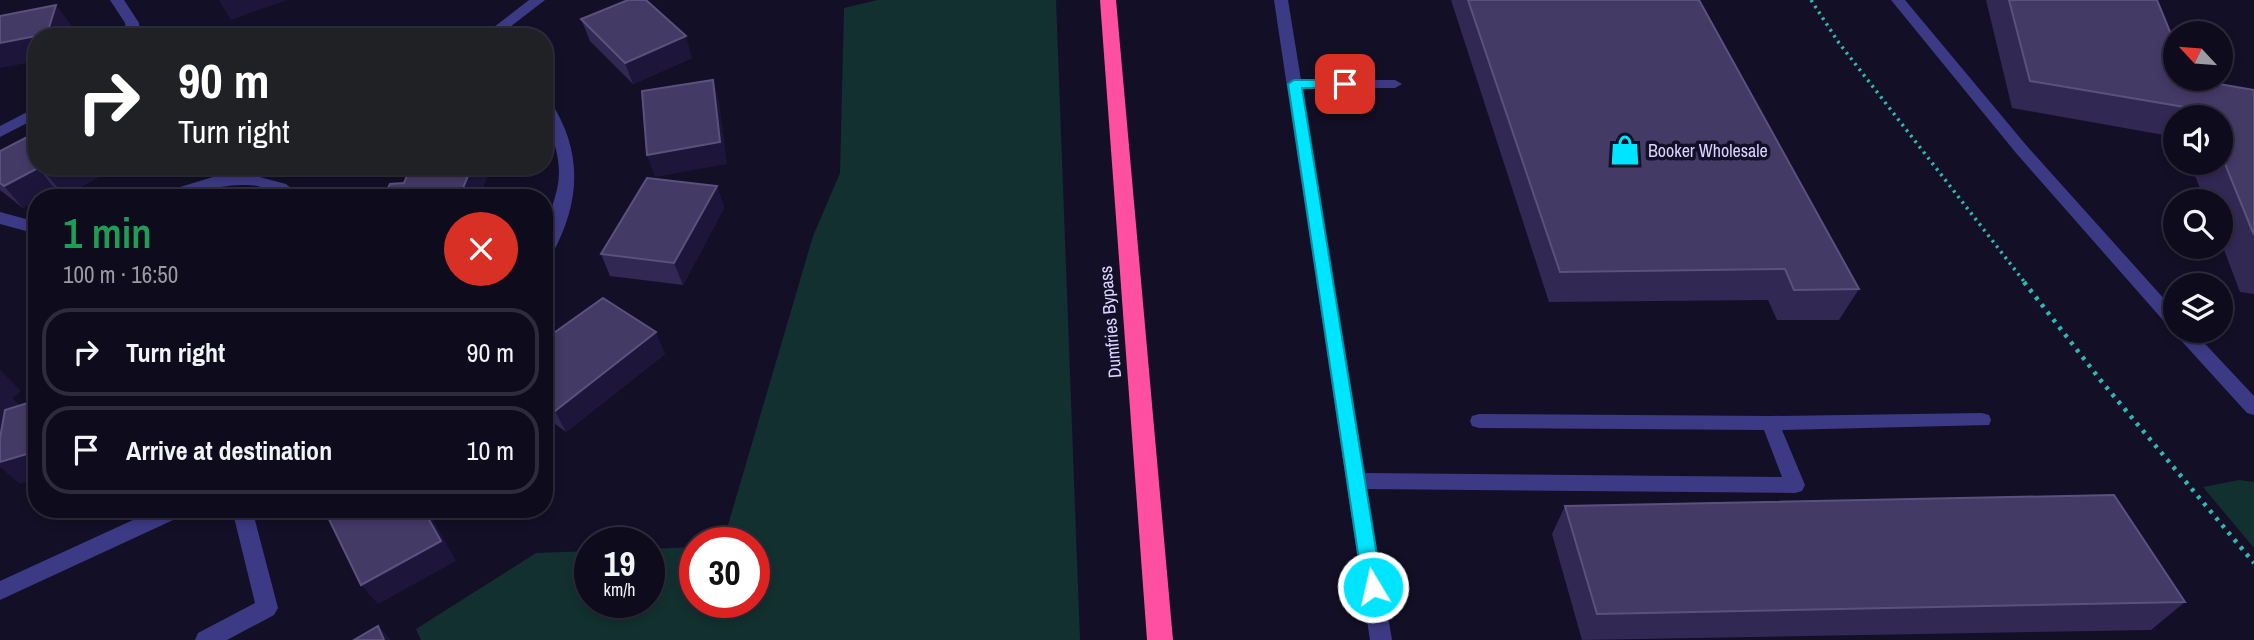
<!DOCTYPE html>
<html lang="en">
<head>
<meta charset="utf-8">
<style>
	:root { --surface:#0e0b1c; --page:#171425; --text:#f1f3f6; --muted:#9b9ba3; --line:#2e2b3b }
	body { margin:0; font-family:"Archivo Narrow",sans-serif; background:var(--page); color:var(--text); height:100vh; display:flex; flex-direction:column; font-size:26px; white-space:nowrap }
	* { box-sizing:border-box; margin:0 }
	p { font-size:23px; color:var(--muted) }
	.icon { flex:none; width:38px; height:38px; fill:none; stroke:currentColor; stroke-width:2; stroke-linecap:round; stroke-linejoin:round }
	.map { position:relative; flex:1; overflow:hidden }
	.side { position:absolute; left:28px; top:189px; width:525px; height:329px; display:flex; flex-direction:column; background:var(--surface); border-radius:28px; box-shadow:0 4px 10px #0003,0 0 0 2px var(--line) }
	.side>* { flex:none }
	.guide { position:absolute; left:28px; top:28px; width:525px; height:147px; border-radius:28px; box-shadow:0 4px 10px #0003,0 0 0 2px var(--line); background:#202124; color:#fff; overflow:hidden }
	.needle { width:46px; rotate:296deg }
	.tools { position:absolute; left:2163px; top:21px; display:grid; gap:14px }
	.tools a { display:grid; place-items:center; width:70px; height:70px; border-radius:50%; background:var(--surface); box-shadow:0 4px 10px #0003,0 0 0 2px var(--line); font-size:35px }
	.speed { position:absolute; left:574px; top:527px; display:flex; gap:14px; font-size:35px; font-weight:700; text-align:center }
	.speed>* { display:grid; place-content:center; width:91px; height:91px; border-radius:50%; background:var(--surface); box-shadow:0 4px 10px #0003,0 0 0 2px var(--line); line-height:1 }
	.speed small { font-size:18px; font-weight:400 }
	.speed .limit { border:10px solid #d22; background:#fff; color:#111 }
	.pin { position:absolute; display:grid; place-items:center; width:60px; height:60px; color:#fff; margin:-30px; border-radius:14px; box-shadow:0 4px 10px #0006 }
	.me { position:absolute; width:77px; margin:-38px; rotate:351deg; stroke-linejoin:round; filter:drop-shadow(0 0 5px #0008) }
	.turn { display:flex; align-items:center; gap:24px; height:147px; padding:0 35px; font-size:32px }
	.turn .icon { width:91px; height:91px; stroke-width:2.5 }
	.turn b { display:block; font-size:49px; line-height:60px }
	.round { display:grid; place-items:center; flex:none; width:74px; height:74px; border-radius:37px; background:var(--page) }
	.summary { display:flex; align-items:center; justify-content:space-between; height:119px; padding:0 35px }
	h1 { font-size:42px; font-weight:600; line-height:52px; color:#1e9e55 }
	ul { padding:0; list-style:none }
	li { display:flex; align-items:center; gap:21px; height:88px; margin:0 14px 10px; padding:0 21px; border:4px solid var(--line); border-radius:28px }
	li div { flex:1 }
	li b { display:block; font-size:26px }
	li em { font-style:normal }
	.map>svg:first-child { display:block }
	.green { fill:#12302f }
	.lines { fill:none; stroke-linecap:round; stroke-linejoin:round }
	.path-far1 { stroke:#2fb8b0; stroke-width:3.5; stroke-dasharray:2.5 4.5; stroke-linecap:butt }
	.path { stroke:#2fb8b0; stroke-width:4.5; stroke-dasharray:3.5 6; stroke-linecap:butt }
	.minor { fill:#3d3a85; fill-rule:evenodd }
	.highway { fill:#ff4fa3; fill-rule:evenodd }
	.wall { fill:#312854 }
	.shaded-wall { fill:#1d163a }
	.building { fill:#433a66; stroke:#5a527e; stroke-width:2 }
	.route { fill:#00e5ff; stroke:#0095a6; stroke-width:2 }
	.labels { text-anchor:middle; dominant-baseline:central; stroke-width:7; stroke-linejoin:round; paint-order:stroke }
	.poi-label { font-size:18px; fill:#d9d4ff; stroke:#130f26; text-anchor:start }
	.street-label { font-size:18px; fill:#d9d4ff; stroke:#130f26 }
</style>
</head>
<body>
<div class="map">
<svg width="2254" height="640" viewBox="0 0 2254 640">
	<rect width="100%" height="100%" fill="#130f26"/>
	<!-- green -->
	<path class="green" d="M877,0H1056L1080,640H421L416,629L536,553L590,551V602H649V549L695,547V602H754V542H723L813,236L840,173L844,8Z
		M2239,480L2254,482V548L2203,487Z"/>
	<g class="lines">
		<!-- path-far1 -->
		<path class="path-far1" d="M1811,0L1839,43L2026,284"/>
		<!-- path -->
		<path class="path" d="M2024,282L2102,382L2254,563"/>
		<!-- minor -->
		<path class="minor" d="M110,0H124L139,23L141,37H127L125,23Z
			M529,0H545L497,37H481Z
			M1274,0H1288L1301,80H1395L1402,84L1395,88H1302L1365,473L1782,477L1764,430L1479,428L1472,426L1470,421L1472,416L1479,414L1770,416L1982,413L1989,415L1991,420L1989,425L1782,430L1805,485L1802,491L1795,493L1367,489L1392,640H1370Z
			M1891,0H1905L2026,145L2175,311V328L2169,327L2016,153Z
			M363,28L413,33L420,37H271L278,33Z
			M544,97L549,99C584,152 581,203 550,258L544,260C544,253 544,245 544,238C546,216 559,196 559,173C559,143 544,124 544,97Z
			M37,107V118L0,137V126Z
			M248,174L286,184L303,198C279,198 269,185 246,185C215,184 186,198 155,198L157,194L213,177Z
			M0,212L37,222V234L0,224Z
			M2175,329L2193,331L2254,396V415L2247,413L2177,336Z
			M157,509H187L184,515L0,600V581Z
			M232,509H252L278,608L274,615L227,640H195L198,633L255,603Z"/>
		<!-- highway -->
		<path class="highway" d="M1100,0H1116L1173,640H1147Z"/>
	</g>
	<!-- wall -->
	<path class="wall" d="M1451,0H1699L1859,289L1839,320H1777L1768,300L1549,302Z
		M1986,0H2157L2190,80L2254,90V294L2240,292L2221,242V201H2205L2190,163H2221V117H2175V137L2012,108Z
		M581,19L692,58L633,84L590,41Z
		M0,151L95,169L100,176L65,196L56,190L42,198H37L23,208L0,190Z
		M717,186L724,208L683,285L610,276L601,254Z
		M544,340L665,354L566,432L544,416Z
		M1565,506L2185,602L2151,630L1582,640L1552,534Z"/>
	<!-- shaded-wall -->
	<path class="shaded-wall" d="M219,0H287L231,20Z
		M56,5L72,26L69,37H37V61L0,68V43Z
		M686,36L692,58L633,84L625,63Z
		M713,80L719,101L727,164L655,177L647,155Z
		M61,166H100L95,169L100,176L65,196L46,174Z
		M472,166H482L487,178L479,198H459Z
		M38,168L56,190L42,198H37V201L23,208L4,186Z
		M717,186L724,208L683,285L674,263Z
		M656,332L665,354L566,432L555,411Z
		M0,370L21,391L12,398L27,412L0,433Z
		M37,451V479L20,484L0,467V462Z
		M423,509H427L456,561L378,604L361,585Z
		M378,626L391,640H384Z"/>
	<!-- building -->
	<path class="building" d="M628,0H646L686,36L625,63L581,19Z
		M1468,0H1699L1859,289L1794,290L1785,269L1560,272Z
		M2009,0H2157L2175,44V79H2190L2254,90V235L2221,154V117H2205L2202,110L2030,81Z
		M56,5L47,34L0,43V16Z
		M713,80L720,142L647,155L642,91Z
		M37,132V166H61L46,174L38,168L4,186L0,183V151Z
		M411,166H472L459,198H383L390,184L404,183Z
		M647,178L717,186L674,263L601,254Z
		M603,298L656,332L555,411L544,403V340Z
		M37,400V451L0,462V438L5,410Z
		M2114,495L2185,602L1597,614L1565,506Z
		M328,509H423L441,541L361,585L325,511Z
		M378,626L384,640H354Z"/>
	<!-- route -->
	<path class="route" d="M1294,80H1345L1351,84L1345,88H1302L1382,587L1380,593L1373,595L1366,593L1363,587L1288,84Z"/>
	<!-- icons -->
	<defs>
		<g id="shop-bare" transform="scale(2.415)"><path d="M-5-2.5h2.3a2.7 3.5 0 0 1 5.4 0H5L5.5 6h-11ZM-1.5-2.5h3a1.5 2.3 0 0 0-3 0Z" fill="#00e5ff" stroke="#130f26" stroke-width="2.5" paint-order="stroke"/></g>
	</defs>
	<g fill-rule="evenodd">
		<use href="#shop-bare" x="1625" y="150"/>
	</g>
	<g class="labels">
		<!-- poi labels -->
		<g class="poi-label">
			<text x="1648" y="150">Booker Wholesale</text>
		</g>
		<!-- street labels -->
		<g class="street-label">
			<text transform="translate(1110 322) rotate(-95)">Dumfries Bypass</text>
		</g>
	</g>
</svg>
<div class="tools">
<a><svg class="needle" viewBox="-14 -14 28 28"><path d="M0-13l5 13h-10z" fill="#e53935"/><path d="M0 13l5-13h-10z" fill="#9b9ba3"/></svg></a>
<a><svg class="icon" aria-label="sound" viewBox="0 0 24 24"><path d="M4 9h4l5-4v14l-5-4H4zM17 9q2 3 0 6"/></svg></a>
<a><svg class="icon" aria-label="search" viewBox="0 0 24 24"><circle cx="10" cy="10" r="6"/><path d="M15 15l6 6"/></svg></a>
<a><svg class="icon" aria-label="layers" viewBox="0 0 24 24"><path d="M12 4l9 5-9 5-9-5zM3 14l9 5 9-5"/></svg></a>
</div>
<div class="speed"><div>19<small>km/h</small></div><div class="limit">30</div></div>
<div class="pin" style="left:1345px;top:84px;background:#d93025"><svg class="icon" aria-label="arrive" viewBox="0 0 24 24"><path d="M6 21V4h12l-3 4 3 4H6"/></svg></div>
<svg class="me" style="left:1373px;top:587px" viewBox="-20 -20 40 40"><circle r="17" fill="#00e5ff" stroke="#fff" stroke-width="3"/><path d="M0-11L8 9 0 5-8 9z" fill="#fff"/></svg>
<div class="guide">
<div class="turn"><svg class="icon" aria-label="right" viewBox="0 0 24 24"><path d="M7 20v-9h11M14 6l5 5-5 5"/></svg><div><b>90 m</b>Turn right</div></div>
</div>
<section class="side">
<div class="summary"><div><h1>1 min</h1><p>100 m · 16:50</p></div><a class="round" style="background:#d93025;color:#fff"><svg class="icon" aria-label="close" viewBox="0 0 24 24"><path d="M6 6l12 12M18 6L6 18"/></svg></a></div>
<ul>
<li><svg class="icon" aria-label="right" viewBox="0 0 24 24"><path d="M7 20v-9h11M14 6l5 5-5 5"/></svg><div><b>Turn right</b></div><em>90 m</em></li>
<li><svg class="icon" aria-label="arrive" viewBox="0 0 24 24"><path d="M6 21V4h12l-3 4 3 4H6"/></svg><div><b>Arrive at destination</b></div><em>10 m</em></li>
</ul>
</section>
</div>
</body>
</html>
